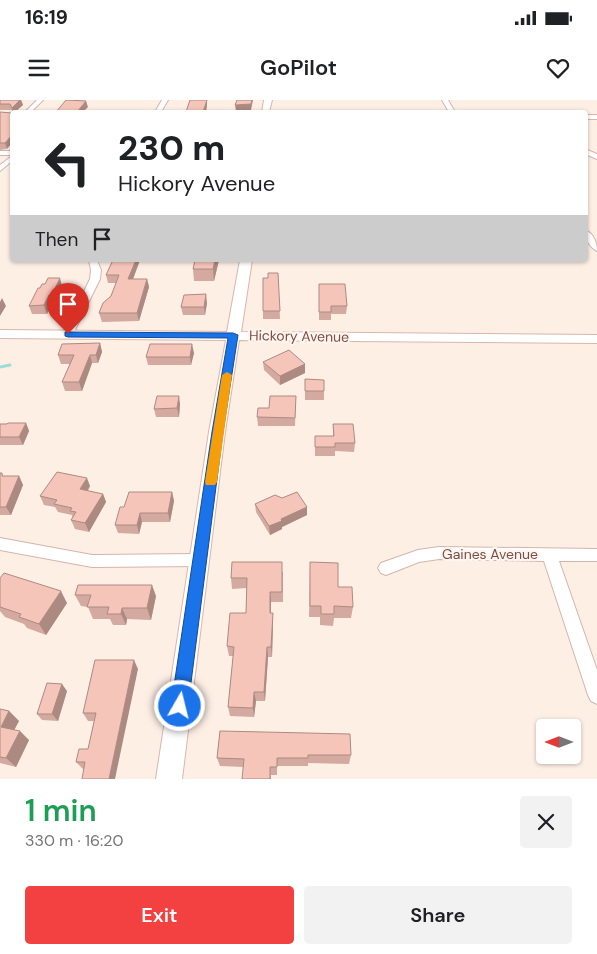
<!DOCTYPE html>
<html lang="en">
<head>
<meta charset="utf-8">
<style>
	:root { --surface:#fff; --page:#f2f2f2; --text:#202124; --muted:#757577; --accent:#f34040 }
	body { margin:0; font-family:"DM Sans",sans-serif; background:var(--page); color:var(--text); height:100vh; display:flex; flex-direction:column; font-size:19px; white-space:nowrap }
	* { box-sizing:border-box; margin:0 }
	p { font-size:16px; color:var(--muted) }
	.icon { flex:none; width:28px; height:28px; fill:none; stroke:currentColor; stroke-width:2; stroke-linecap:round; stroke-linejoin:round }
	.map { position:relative; height:679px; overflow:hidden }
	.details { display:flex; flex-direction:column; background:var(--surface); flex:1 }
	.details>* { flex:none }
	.banner { position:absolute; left:10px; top:10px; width:578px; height:152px; border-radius:5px; box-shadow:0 1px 4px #0004; background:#fff; color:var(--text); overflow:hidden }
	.needle { width:32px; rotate:270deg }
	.controls { position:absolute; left:536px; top:619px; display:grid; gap:10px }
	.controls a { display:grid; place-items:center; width:45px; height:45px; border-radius:5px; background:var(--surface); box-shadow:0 1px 4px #0004; font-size:25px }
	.pin { position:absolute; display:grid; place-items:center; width:42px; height:42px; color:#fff; margin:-51px -21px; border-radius:50% 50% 50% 0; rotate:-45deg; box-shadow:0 0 5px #0007 }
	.pin .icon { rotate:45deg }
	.me { position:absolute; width:55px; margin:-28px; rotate:8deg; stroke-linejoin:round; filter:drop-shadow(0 0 4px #0008) }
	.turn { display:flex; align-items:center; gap:18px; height:105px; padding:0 25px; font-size:22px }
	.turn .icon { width:65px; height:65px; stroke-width:2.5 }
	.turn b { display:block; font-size:35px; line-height:42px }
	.then { display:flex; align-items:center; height:48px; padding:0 25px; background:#0003; gap:10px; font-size:19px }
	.round { display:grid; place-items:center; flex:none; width:52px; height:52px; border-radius:5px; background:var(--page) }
	.overview { display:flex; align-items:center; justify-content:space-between; height:85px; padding:0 25px }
	h1 { font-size:30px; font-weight:600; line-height:38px; color:#1e9e55 }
	.cta { display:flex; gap:10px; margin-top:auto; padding:10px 25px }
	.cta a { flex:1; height:58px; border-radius:5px; background:var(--accent); color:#fff; font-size:20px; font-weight:600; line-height:58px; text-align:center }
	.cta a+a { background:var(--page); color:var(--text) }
	.status { display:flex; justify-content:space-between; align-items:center; height:35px; padding:0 25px; background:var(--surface); direction:ltr }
	.status svg { height:14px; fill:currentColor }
	header { display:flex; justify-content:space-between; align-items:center; height:65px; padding:0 25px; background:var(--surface); font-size:22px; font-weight:600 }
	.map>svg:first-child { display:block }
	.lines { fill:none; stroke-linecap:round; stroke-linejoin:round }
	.stream { stroke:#9dddd9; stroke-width:3 }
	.street-casing { stroke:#d4b5ad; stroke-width:2 }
	.secondary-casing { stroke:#dab6ac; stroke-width:2 }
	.street { fill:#fff; fill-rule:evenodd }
	.secondary { fill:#fff; fill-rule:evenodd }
	.wall { fill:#d4a9a0 }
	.shaded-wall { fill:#ac8a82 }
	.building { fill:#f6c5ba; stroke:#ac8a82 }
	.route { fill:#1a73e8; stroke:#114b97 }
	.slow { fill:#f59e0b }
	.labels { text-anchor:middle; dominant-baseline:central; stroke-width:4.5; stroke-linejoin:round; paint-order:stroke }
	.street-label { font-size:14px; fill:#7a4e47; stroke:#fff4ee }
</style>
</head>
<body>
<div class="status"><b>16:19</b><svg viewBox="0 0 49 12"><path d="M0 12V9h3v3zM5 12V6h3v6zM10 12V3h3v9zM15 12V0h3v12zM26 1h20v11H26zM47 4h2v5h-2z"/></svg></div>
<header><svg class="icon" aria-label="menu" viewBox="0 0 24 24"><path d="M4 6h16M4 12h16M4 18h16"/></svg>GoPilot<svg class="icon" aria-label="heart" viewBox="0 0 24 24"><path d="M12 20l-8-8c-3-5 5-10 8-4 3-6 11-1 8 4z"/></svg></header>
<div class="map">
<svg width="597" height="679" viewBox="0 0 597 679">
	<rect width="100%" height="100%" fill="#feefe5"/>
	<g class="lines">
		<!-- stream -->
		<path class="stream" d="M0,267L10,265"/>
		<!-- street casing -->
		<g class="street-casing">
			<path id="street" d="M37,0H43L31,12H25Z
				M162,0H168L161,12H155Z
				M442,0H448L455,12H449Z
				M585,49L597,54V59L585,54Z
				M0,51H12V55H0Z
				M12,56V61L0,71V65Z
				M585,130C593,133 597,142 597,151C589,147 585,138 585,130Z
				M89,160H97L101,170L100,179L73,234L72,236H64L63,234L90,179L91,170Z
				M0,438L92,455L200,454L205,455L207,460L205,465L200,466L92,467L0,450Z
				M439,447L597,449V461H559L597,570V604L591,601L588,595L544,461L439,459L419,462L386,475L381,473L378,468L381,463L418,450Z"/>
		</g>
		<!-- secondary casing -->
		<g class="secondary-casing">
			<path id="secondary" d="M264,0H272L269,12H262Z
				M585,15H597V19H585Z
				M240,160H252L241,232L597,235V243L239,240L225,332L182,679H156L209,332L226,240L0,238V230L227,232Z"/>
		</g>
		<!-- street -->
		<use href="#street" class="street"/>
		<!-- secondary -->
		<use href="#secondary" class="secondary"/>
	</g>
	<!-- wall -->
	<path class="wall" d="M0,0H21L23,5L15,12H13L12,10H0Z
		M0,12L7,49L0,50Z
		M24,160H47L45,162H25Z
		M113,160H140L133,179H147L149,187L139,221L102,222L99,213L111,196L116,183H108L106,175Z
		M195,160H219L214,181H194L193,169Z
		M278,173L280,219H263V211L268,178Z
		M62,186L55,203H52L47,214H32L29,206Z
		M319,192L347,206L346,214H331V220H319Z
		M207,203L205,215H183L181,207Z
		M100,243L102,252L98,263H92L82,291H65L62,282L70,264H61L58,255Z
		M194,253L191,265H148L146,257Z
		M263,262L305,264V273L280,285L264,270Z
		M305,279L324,291V300H305Z
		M296,296L295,326H258L257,317Z
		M180,304L179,317H156L154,309Z
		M26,323L29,331L23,345H0V324Z
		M333,324L355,343L354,352L335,351V356H315V336H333Z
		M0,373H2L3,376H19L23,385L11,415H0Z
		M90,386L88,391L103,394L106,402L89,432L75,429L71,420L73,418L72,415L58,412L55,407L44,405L40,396Z
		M172,392L174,401L170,422H142L139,434L118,433L115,425L124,407Z
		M282,398L307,407V415L282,427V429L270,435L256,412L255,404Z
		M310,462L338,487L353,507L351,518H334L333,526L320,525V517H309Z
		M283,472V502H271V513L273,523L272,557H268L265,601H256L254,617L230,616L228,607L233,556H229L227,546L246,513L247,488L232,489L231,478Z
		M0,478L67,503L46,535L27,528L24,524L5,517L0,511Z
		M75,495L156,496L151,520L127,519L126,525H113L110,519H93L88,507L81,506Z
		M138,569L84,669H83L76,662L88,649L94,621H88L83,613Z
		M67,591L58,621L42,620L37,614Z
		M0,609L9,611L19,621L14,630L29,640L16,667L0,663Z
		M220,631L351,655L349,664L308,663V666H277V675H271V679H242L244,667L220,666L217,658Z"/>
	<!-- shaded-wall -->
	<path class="shaded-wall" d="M20,0H21L23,5L15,12H13L12,8Z
		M207,0V6L206,12H203Z
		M252,0H253L251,10L236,11L235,5Z
		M86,1L88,7L83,12H77Z
		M12,35V43L7,49L5,43Z
		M136,160H140L130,187L128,179Z
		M215,160H219L214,181L213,169Z
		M60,178L62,186L55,203L52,195Z
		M147,179L149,187L139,221L137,213Z
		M206,194L207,203L205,215L204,207Z
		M49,195L52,203L47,214L44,205Z
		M2,198L6,206L0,216V202Z
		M100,243L102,252L98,263L96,255Z
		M192,244L194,253L191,265L190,257Z
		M90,255L92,263L82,291L79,282Z
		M305,264V273L280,285V276Z
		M179,296L180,304L179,317L177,308Z
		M26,323L29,331L23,345L19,337Z
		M19,376L23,385L11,415L6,407Z
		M87,378L90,386L83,397L80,389Z
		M172,392L174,401L170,422L168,413Z
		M103,394L106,402L89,432L85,423Z
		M307,407V415L282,427V429L270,435L269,426L281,419Z
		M140,413L142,422L139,434L137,425Z
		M152,485L156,496L151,520L147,508Z
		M61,491L67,503L46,535L39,524Z
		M270,492L271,502L270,523Z
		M122,508L127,519L126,525L121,514Z
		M273,513V523L272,557L271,547Z
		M267,547L268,557L265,601L264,592Z
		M134,560L138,569L115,679H109Z
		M62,584L67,591L58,621L52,614Z
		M254,592L256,601L254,617L253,608Z
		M9,611L19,621L11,636L1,627Z
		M20,631L29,640L16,667L6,658Z"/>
	<!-- building -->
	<path class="building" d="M0,0H20L12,8L10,4H0Z
		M66,0L86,1L77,12H56Z
		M190,0H207L203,12H186Z
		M237,0H252L251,4L235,5Z
		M0,12L12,13V35L5,43H0Z
		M113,160H136L128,179H147L137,213H99L103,203L111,196L119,175H106Z
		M195,160H215L213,169H193Z
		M268,173H278L280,211H263V178H268Z
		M48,178H60L52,195H49L44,205L29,206L38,188H40L42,184H45Z
		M319,184H345L347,206H331V212H319Z
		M206,194L204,207H181L184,195Z
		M100,243L96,255H90L79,282H62L74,255H58L62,244Z
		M150,244H192L190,257H146Z
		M289,250L305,264L280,276L263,262Z
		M305,279L324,280V291H305Z
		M157,296H179L177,308L154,309Z
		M270,296H296L295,318L257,317L258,308H269Z
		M8,323H26L19,337H0V324H7Z
		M333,324H353L355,343H335V347H315V336H334Z
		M57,372L87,378L80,389L103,394L85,423L71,420L76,412L70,411L72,408L54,404L57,400L40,396Z
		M0,373H2V376H19L6,407H0Z
		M129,392H172L168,413H140L137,425H115L120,407H124Z
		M297,392L307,407L281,419L282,421L269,426L255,404L275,395L282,398Z
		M232,462H282V492H270V513H273L271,547H267L264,592H254L253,608L228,607L234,547L227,546L230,513H246L247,478H231Z
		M310,462L338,463V487H352L353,507L334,506V514H321V506H310Z
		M4,473L61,491L39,524L19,517L21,514L0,507V478Z
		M78,485H152L147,508H122L121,514H107L109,507H87L91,495H75Z
		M95,560H134L109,679H82L85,662H76L79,649H88L96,613H83Z
		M47,583L62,584L52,614H37Z
		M0,609L9,611L1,627L20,631L6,658L0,657Z
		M220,631L350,634L351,655H308V658H277V667H270V679H242L244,659L217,658Z"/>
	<!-- route -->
	<path class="route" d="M65,232L233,233L238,235L223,332L188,606L185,612L180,614L174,612L171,606L212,332L228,238L68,237L65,236Z"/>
	<!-- slow -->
	<path class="slow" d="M227,272L232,275L217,382L215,385H206L205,382L222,275Z"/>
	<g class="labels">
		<!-- street labels -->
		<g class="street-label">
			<text transform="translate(299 236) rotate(1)">Hickory Avenue</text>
			<text x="490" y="454">Gaines Avenue</text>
		</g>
	</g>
</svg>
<div class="controls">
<a><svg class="needle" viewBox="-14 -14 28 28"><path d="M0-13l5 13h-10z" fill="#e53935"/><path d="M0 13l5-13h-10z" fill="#757577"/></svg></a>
</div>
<div class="pin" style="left:68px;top:234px;background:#d93025"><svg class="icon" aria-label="arrive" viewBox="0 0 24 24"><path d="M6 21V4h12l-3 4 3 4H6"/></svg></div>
<svg class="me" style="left:180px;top:606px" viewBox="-20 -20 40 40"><circle r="17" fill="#1a73e8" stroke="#fff" stroke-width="3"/><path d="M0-11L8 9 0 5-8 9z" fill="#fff"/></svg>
<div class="banner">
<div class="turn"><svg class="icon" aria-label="left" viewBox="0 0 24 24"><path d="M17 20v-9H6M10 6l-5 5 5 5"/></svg><div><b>230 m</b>Hickory Avenue</div></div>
<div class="then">Then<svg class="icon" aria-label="arrive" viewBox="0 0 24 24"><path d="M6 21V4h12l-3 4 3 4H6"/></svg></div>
</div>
</div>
<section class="details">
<div class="overview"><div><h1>1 min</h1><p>330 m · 16:20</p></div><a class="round"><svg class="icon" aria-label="close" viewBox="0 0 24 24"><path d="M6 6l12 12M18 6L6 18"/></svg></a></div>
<div class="cta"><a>Exit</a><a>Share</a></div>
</section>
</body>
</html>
